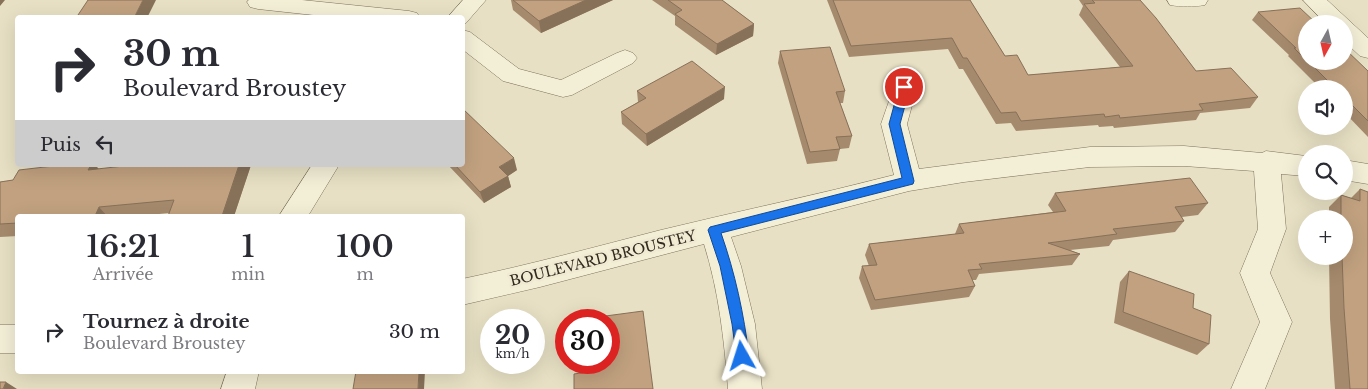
<!DOCTYPE html>
<html lang="fr">
<head>
<meta charset="utf-8">
<style>
	:root { --surface:#fff; --page:#f2f2f3; --text:#2b2b33; --muted:#7c7c81 }
	body { margin:0; font-family:"Libre Baskerville",serif; background:var(--page); color:var(--text); height:100vh; display:flex; flex-direction:column; font-size:19px; white-space:nowrap }
	* { box-sizing:border-box; margin:0 }
	p { font-size:16px; color:var(--muted) }
	.icon { flex:none; width:28px; height:28px; fill:none; stroke:currentColor; stroke-width:2; stroke-linecap:round; stroke-linejoin:round }
	.map { position:relative; flex:1; overflow:hidden }
	.details { position:absolute; left:15px; top:214px; width:450px; height:160px; display:flex; flex-direction:column; background:var(--surface); border-radius:5px; box-shadow:0 5px 20px #0002 }
	.details>* { flex:none }
	.guide { position:absolute; left:15px; top:15px; width:450px; height:152px; border-radius:5px; box-shadow:0 5px 20px #0002; background:#fff; color:var(--text); overflow:hidden }
	.needle { width:32px; rotate:188deg }
	.tools { position:absolute; left:1298px; top:15px; display:grid; gap:10px }
	.tools a { display:grid; place-items:center; width:55px; height:55px; border-radius:50%; background:var(--surface); box-shadow:0 5px 20px #0002; font-size:25px }
	.speed { position:absolute; left:480px; top:309px; display:flex; gap:10px; font-size:25px; font-weight:700; text-align:center }
	.speed>* { display:grid; place-content:center; width:65px; height:65px; border-radius:50%; background:var(--surface); box-shadow:0 5px 20px #0002; line-height:1 }
	.speed small { font-size:12px; font-weight:400 }
	.speed .limit { border:8px solid #d22; background:#fff; color:#111 }
	.pin { position:absolute; display:grid; place-items:center; width:42px; height:42px; color:#fff; margin:-21px; border:2px solid #fff; border-radius:50%; box-shadow:0 1px 5px #0007 }
	.me { position:absolute; width:55px; margin:-28px; rotate:354deg; stroke-linejoin:round; filter:drop-shadow(0 0 4px #0008) }
	.turn { display:flex; align-items:center; gap:18px; height:105px; padding:0 25px; font-size:22px }
	.turn .icon { width:65px; height:65px; stroke-width:2.5 }
	.turn b { display:block; font-size:35px; line-height:42px }
	.then { display:flex; align-items:center; height:48px; padding:0 25px; background:#0003; gap:10px; font-size:19px }
	.eta { display:flex; justify-content:space-evenly; align-items:center; height:85px; text-align:center }
	.eta b { font-size:30px; font-weight:600; line-height:35px }
	ul { padding:0; list-style:none }
	li { display:flex; align-items:center; gap:15px; height:65px; padding:0 25px }
	li div { flex:1 }
	li b { display:block; font-size:19px }
	li em { font-style:normal }
	.map>svg:first-child { display:block }
	.lines { fill:none; stroke-linecap:round; stroke-linejoin:round }
	.minor-casing { stroke:#80735d; stroke-width:1 }
	.minor { fill:#f3eed6; fill-rule:evenodd }
	.wall { fill:#a68a6d }
	.shaded-wall { fill:#877159 }
	.building { fill:#c1a17f; stroke:#877159 }
	.route { fill:#1a73e8; stroke:#114b97 }
	.labels { text-anchor:middle; dominant-baseline:central; stroke-width:5; stroke-linejoin:round; paint-order:stroke }
	.street-label { font-size:14px; fill:#322a1f; stroke:#f0ead2 }
</style>
</head>
<body>
<div class="map">
<svg width="1368" height="389" viewBox="0 0 1368 389">
	<rect width="100%" height="100%" fill="#e7e0c4"/>
	<g class="lines">
		<!-- minor casing -->
		<g class="minor-casing">
			<path id="minor" d="M249,0H302L409,11L417,13L420,18H341L258,9L250,7L247,2Z
				M463,0H486L466,23L462,24V18H447Z
				M1167,0H1208L1205,5C1193,7 1182,7 1170,5Z
				M1303,0H1327L1368,38V58L1360,56L1344,41V24H1326Z
				M462,30L470,32L519,69L561,80L617,53L625,50L633,53L637,58L633,63L572,95L563,97L503,81L462,49Z
				M905,79L914,81L917,87L907,124L919,169L1090,147L1184,146L1262,153L1266,151L1306,156V176L1281,174L1286,229L1270,273L1292,322L1265,389H1231L1260,322L1240,273L1258,229L1254,171L1184,166L1090,167L964,182L909,191L731,237L741,266L755,324L762,389H728C724,339 719,292 704,244L540,287L462,305V279C529,265 595,247 661,230C739,211 817,195 894,175L881,124L896,81Z
				M1344,160L1368,164V184L1344,180Z
				M312,165H339L308,216H279Z
				M0,325H18V353H0Z
				M227,371H259L255,389H221Z"/>
		</g>
		<!-- minor -->
		<use href="#minor" class="minor"/>
	</g>
	<!-- wall -->
	<path class="wall" d="M511,0H613L541,33L513,10Z
		M652,0H722L754,24L753,36L716,55L675,25V16Z
		M827,0H970L1005,56L1028,75L1120,67L1079,15L1083,6L1079,0H1140L1196,71L1258,97L1250,108L1200,113L1196,120L1114,128L1113,126L1099,127L1098,125L1016,131L1011,123L996,124L963,69H959L948,49L849,57Z
		M1258,12L1306,24V61H1344L1368,71V137L1344,112V89H1321L1288,56L1289,55L1252,20Z
		M780,51L845,91L843,103H840L852,136L849,148L840,149L837,161L807,164L778,63Z
		M637,91L724,99L647,146L622,124L621,112L638,102Z
		M62,165H95L99,169L251,165L234,216H168L169,213L139,216H18V236L0,237V182L13,180Z
		M448,165H462L517,170L508,176L511,187L484,203Z
		M1360,189L1368,389H1335L1330,319L1329,256H1344V219H1329V207L1341,195L1351,198Z
		M1055,193L1208,203L1198,215L1182,217L1184,221L1175,232L1113,240L1109,246L1070,250L1080,254L1072,265L979,274L976,280H972L975,286L969,297L871,310L859,278L862,266H869L865,255L869,244L955,234L959,224L1053,212L1048,205Z
		M1129,271L1193,308L1209,344L1197,355L1114,323L1120,282Z"/>
	<!-- shaded-wall -->
	<path class="shaded-wall" d="M0,0H5L0,6Z
		M143,0H156L147,18H134Z
		M586,0H613L541,33L539,21Z
		M754,24L753,36L716,55L717,44Z
		M725,87L724,99L647,146L646,134Z
		M514,158L517,170L508,176L511,187L484,203L480,192L499,167Z
		M91,165H95L102,173L88,170Z
		M239,165H251L234,216H222Z
		M99,207L107,216H95Z
		M419,371H425L424,389H418Z
		M6,382L17,389H3Z"/>
	<!-- building -->
	<path class="building" d="M88,0H143L134,18H76Z
		M513,0H586L539,21Z
		M668,0H722L754,24L717,44L675,14L682,10Z
		M833,0H970L1005,56L1017,55L1028,75L1133,66L1084,4L1095,3L1092,0H1140L1156,18L1196,71L1231,68L1258,97L1199,104L1203,110L1120,118L1119,115L1105,117L1104,114L1021,121L1016,112L1001,113L967,58H963L952,38L851,46Z
		M1300,8L1317,24H1306V60L1294,48H1296L1258,12Z
		M830,47L845,91L836,92L852,136L836,137L840,149L810,152L780,51Z
		M1344,48L1368,71V121L1344,97V89H1336L1308,61H1344Z
		M692,61L725,87L646,134L621,112L646,98L637,91Z
		M462,108L514,158L499,167L508,176L480,192L455,165H462Z
		M62,165H91L88,170L133,165H239L222,216H168L174,200L99,207L95,216H18V223L0,224V182L13,180L19,170Z
		M1190,178L1208,203L1175,207L1184,221L1113,229L1117,234L1048,243L1080,254L979,264L982,269L968,270L975,286L875,300L862,266L877,265L869,244L964,233L959,224L1066,211L1055,193Z
		M1360,189L1368,192V389H1350L1344,308L1342,256H1344V219H1341V195L1360,201Z
		M1129,271L1194,294L1193,308L1211,315L1209,344L1123,312Z
		M643,311L653,389H574V374L587,372L586,362H609V320H583V319Z
		M356,371H419L418,389H353Z
		M0,382H6L3,389H0Z"/>
	<!-- route -->
	<path class="route" d="M904,84L910,87L900,124L914,181L913,184L721,233C735,273 744,314 749,356L747,361L742,362L737,361L732,324L720,266L708,230L710,227L902,178L889,124L899,87Z"/>
	<g class="labels">
		<!-- street labels -->
		<g class="street-label">
			<text transform="translate(603 258) rotate(-14)">BOULEVARD BROUSTEY</text>
		</g>
	</g>
</svg>
<div class="tools">
<a><svg class="needle" viewBox="-14 -14 28 28"><path d="M0-13l5 13h-10z" fill="#e53935"/><path d="M0 13l5-13h-10z" fill="#7c7c81"/></svg></a>
<a><svg class="icon" aria-label="sound" viewBox="0 0 24 24"><path d="M4 9h4l5-4v14l-5-4H4zM17 9q2 3 0 6"/></svg></a>
<a><svg class="icon" aria-label="search" viewBox="0 0 24 24"><circle cx="10" cy="10" r="6"/><path d="M15 15l6 6"/></svg></a>
<a>+</a>
</div>
<div class="speed"><div>20<small>km/h</small></div><div class="limit">30</div></div>
<div class="pin" style="left:904px;top:87px;background:#d93025"><svg class="icon" aria-label="arrive" viewBox="0 0 24 24"><path d="M6 21V4h12l-3 4 3 4H6"/></svg></div>
<svg class="me" style="left:742px;top:356px" viewBox="-20 -20 40 40"><path d="M0-17L14 15 0 8-14 15z" fill="#1a73e8" stroke="#fff" stroke-width="4"/></svg>
<div class="guide">
<div class="turn"><svg class="icon" aria-label="right" viewBox="0 0 24 24"><path d="M7 20v-9h11M14 6l5 5-5 5"/></svg><div><b>30 m</b>Boulevard Broustey</div></div>
<div class="then">Puis<svg class="icon" aria-label="left" viewBox="0 0 24 24"><path d="M17 20v-9H6M10 6l-5 5 5 5"/></svg></div>
</div>
<section class="details">
<div class="eta">
<div><b>16:21</b><p>Arrivée</p></div>
<div><b>1</b><p>min</p></div>
<div><b>100</b><p>m</p></div>
</div>
<ul>
<li><svg class="icon" aria-label="right" viewBox="0 0 24 24"><path d="M7 20v-9h11M14 6l5 5-5 5"/></svg><div><b>Tournez à droite</b><p>Boulevard Broustey</p></div><em>30 m</em></li>
</ul>
</section>
</div>
</body>
</html>
